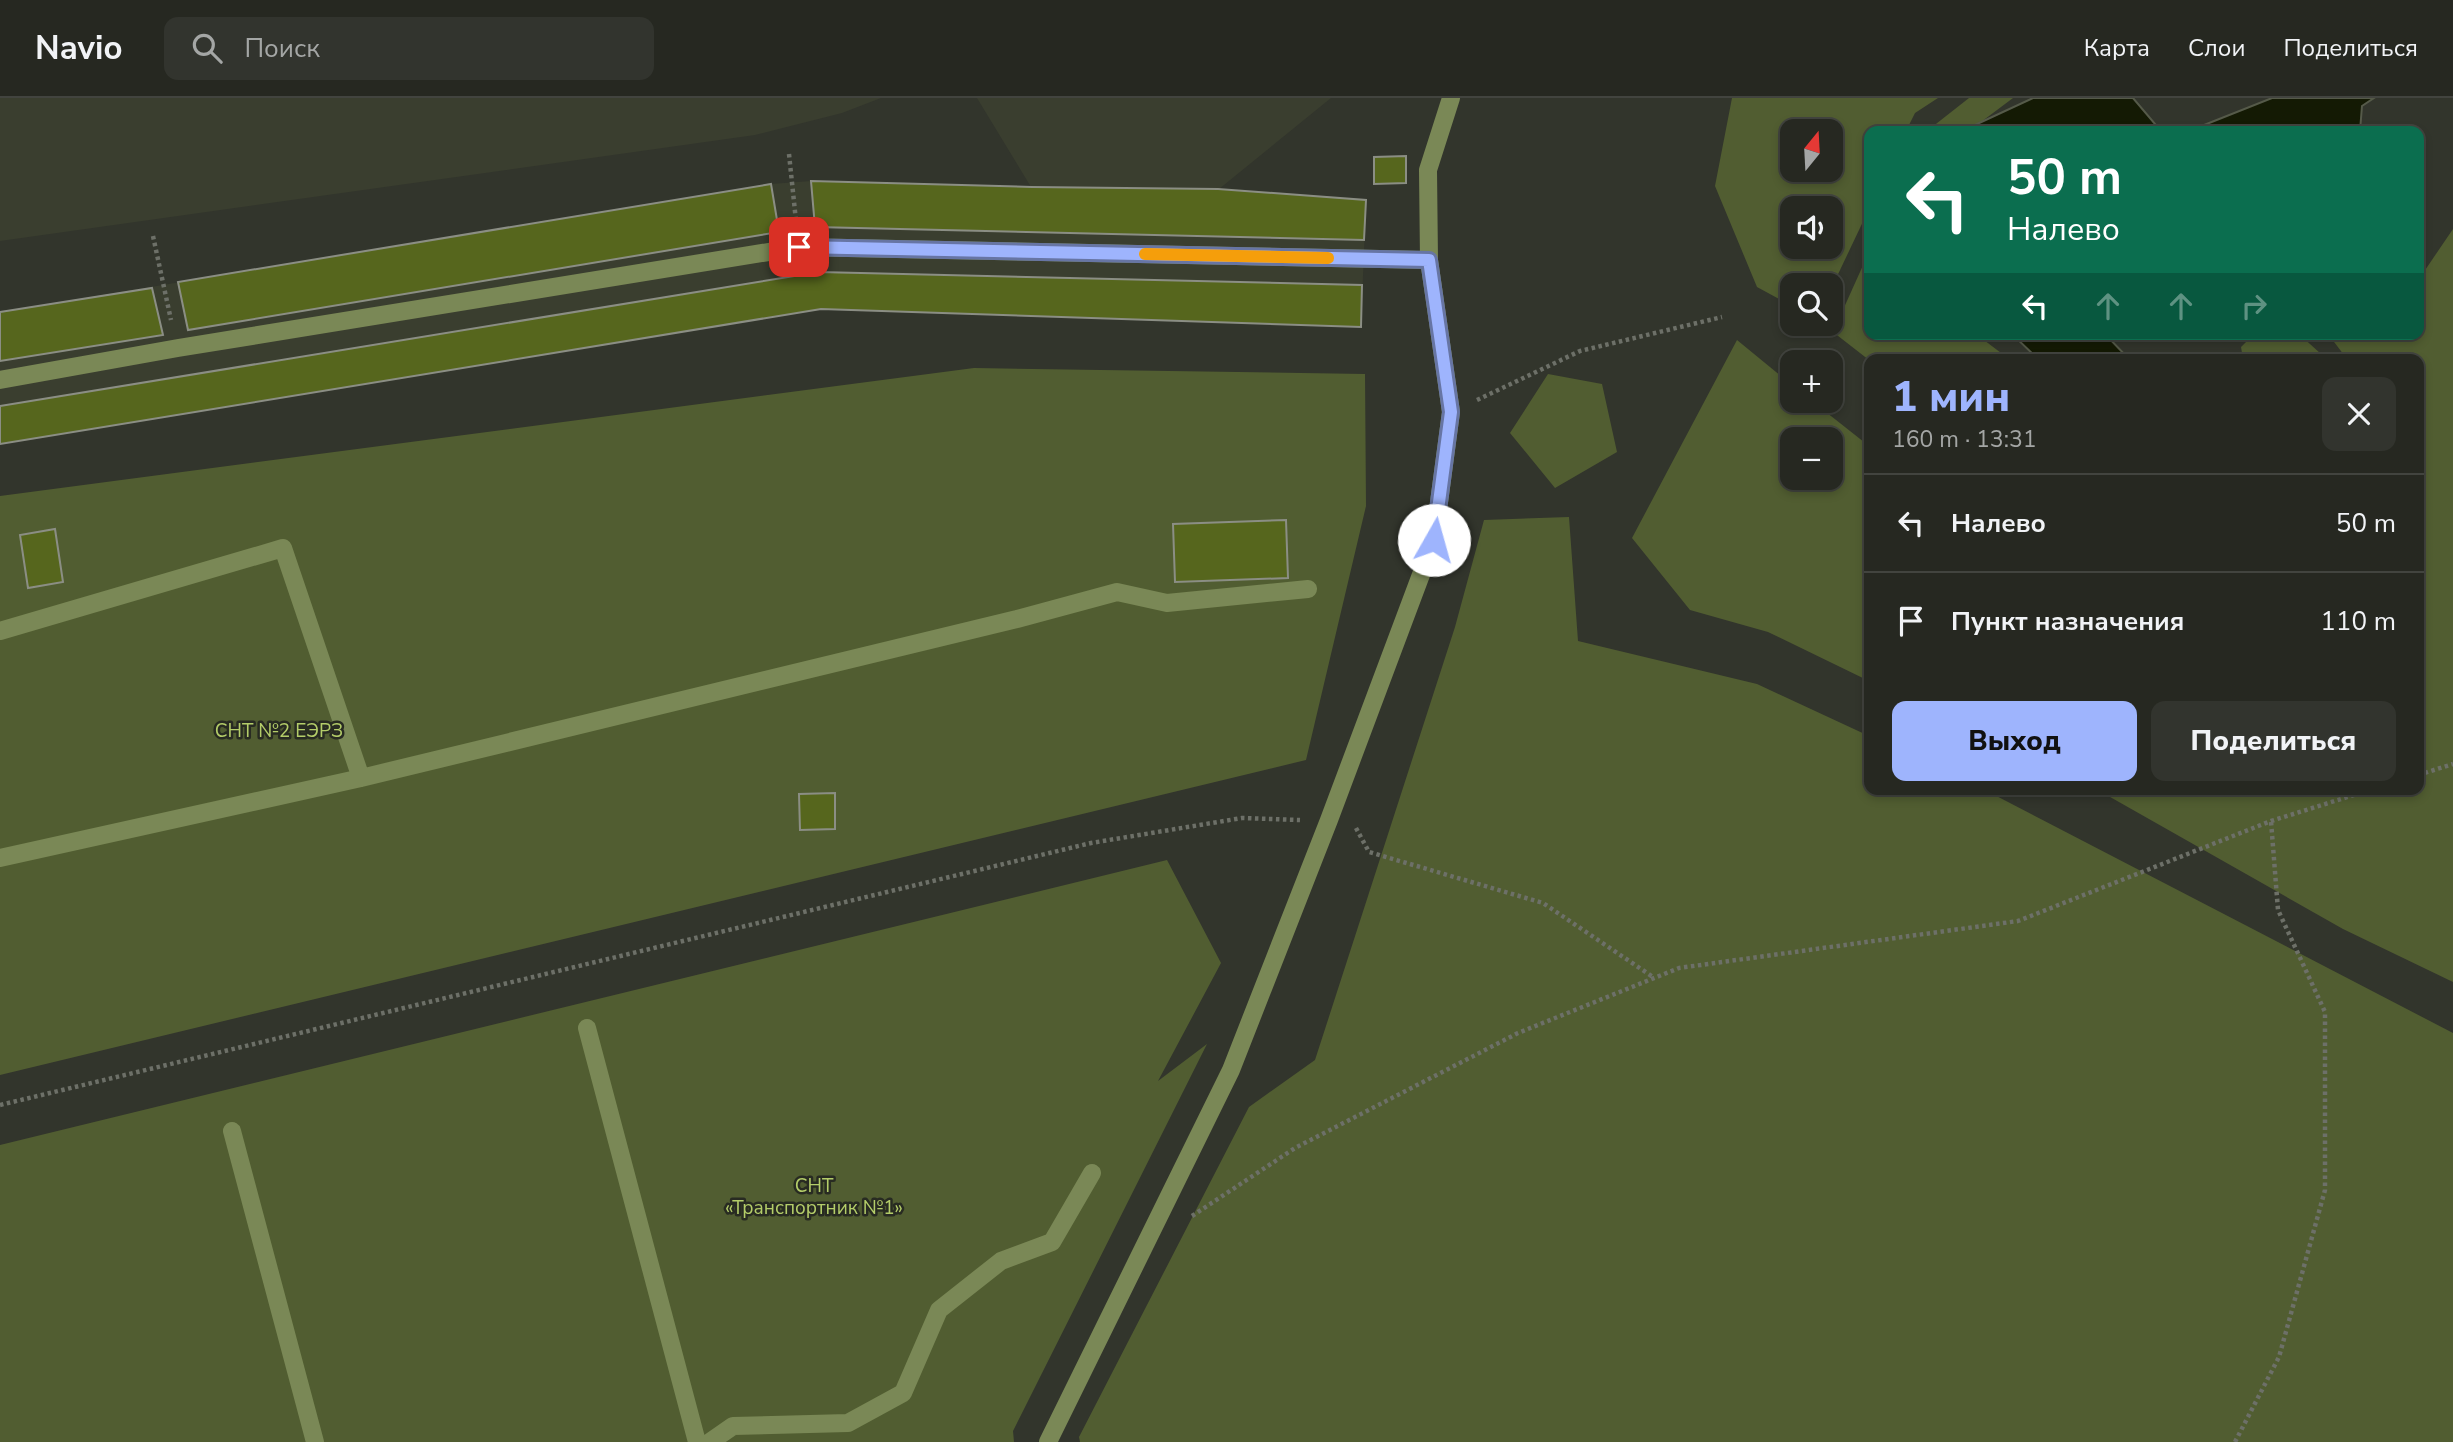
<!DOCTYPE html>
<html lang="ru">
<head>
<meta charset="utf-8">
<style>
	:root { --surface:#262821; --page:#32342e; --text:#f1f3f6; --muted:#a4a6a5; --line:#42443f; --accent:#9eb4fd }
	body { margin:0; font-family:"Nunito Sans",sans-serif; background:var(--page); color:var(--text); height:100vh; display:flex; flex-direction:column; font-size:26px; white-space:nowrap }
	* { box-sizing:border-box; margin:0 }
	p { font-size:23px; color:var(--muted) }
	.icon { flex:none; width:38px; height:38px; fill:none; stroke:currentColor; stroke-width:2; stroke-linecap:round; stroke-linejoin:round }
	.map { position:relative; flex:1; overflow:hidden }
	.drawer { position:absolute; left:1864px; top:256px; width:560px; height:441px; display:flex; flex-direction:column; background:var(--surface); border-radius:14px; box-shadow:0 4px 10px #0003,0 0 0 2px var(--line) }
	.drawer>* { flex:none }
	.top-card { position:absolute; left:1864px; top:28px; width:560px; height:214px; border-radius:14px; box-shadow:0 4px 10px #0003,0 0 0 2px var(--line); background:#0b6e4f; color:#fff; overflow:hidden }
	.needle { width:46px; rotate:18deg }
	.buttons { position:absolute; left:1780px; top:21px; display:grid; gap:14px }
	.buttons a { display:grid; place-items:center; width:63px; height:63px; border-radius:14px; background:var(--surface); box-shadow:0 4px 10px #0003,0 0 0 2px var(--line); font-size:35px }
	.pin { position:absolute; display:grid; place-items:center; width:60px; height:60px; color:#fff; margin:-30px; border-radius:14px; box-shadow:0 4px 10px #0006 }
	.me { position:absolute; width:77px; margin:-38px; rotate:7deg; stroke-linejoin:round; filter:drop-shadow(0 0 5px #0008) }
	.turn { display:flex; align-items:center; gap:24px; height:147px; padding:0 28px; font-size:32px }
	.turn .icon { width:91px; height:91px; stroke-width:2.5 }
	.turn b { display:block; font-size:49px; line-height:60px }
	.lanes { display:flex; align-items:center; height:66px; padding:0 28px; background:#0003; justify-content:center; gap:35px; direction:ltr }
	.lanes .off { opacity:.35 }
	.round { display:grid; place-items:center; flex:none; width:74px; height:74px; border-radius:14px; background:var(--page) }
	.head { display:flex; align-items:center; justify-content:space-between; height:119px; padding:0 28px }
	h1 { font-size:42px; font-weight:800; line-height:52px; color:var(--accent) }
	.primary-button { display:flex; gap:14px; margin-top:auto; padding:14px 28px }
	.primary-button a { flex:1; height:80px; border-radius:14px; background:var(--accent); color:#111; font-size:28px; font-weight:800; line-height:80px; text-align:center }
	.primary-button a+a { background:var(--page); color:var(--text) }
	ul { padding:0; list-style:none }
	li { display:flex; align-items:center; gap:21px; height:98px; padding:0 28px; border-top:2px solid var(--line) }
	li div { flex:1 }
	li b { display:block; font-size:26px }
	li em { font-style:normal }
	header { display:flex; align-items:center; gap:42px; box-sizing:border-box; height:98px; padding:0 35px; background:var(--surface); border-bottom:2px solid var(--line) }
	header strong { font-size:33px }
	nav { display:flex; gap:38px; margin-inline-start:auto; font-size:24px }
	.search { width:490px; height:63px; background:var(--page); display:flex; align-items:center; gap:18px; box-sizing:border-box; padding:0 24px; border-radius:14px; color:var(--muted); font-size:26px }
	.map>svg:first-child { display:block }
	.built { fill:#3a3e2f }
	.green { fill:#515d31; fill-rule:evenodd }
	.water { fill:#141a04; stroke:#555a49; stroke-width:2 }
	.building { fill:#56661d; stroke:#8b8e84; stroke-width:2 }
	.lines { fill:none; stroke-linecap:round; stroke-linejoin:round }
	.path { stroke:#6d7068; stroke-width:4.5; stroke-dasharray:3.5 3.5; stroke-linecap:butt }
	.minor { stroke:#7a8856; stroke-width:18 }
	.route-casing { stroke:#6775a4; stroke-width:18 }
	.route { stroke:#9eb4fd; stroke-width:12 }
	.slow { stroke:#f59e0b; stroke-width:12 }
	.labels { text-anchor:middle; dominant-baseline:central; stroke-width:5; stroke-linejoin:round; paint-order:stroke }
	.park-label { font-size:19px; fill:#b4cd69; stroke:#282b22 }
</style>
</head>
<body>
<header>
<strong>Navio</strong>
<div class="search"><svg class="icon" aria-label="search" viewBox="0 0 24 24"><circle cx="10" cy="10" r="6"/><path d="M15 15l6 6"/></svg>Поиск</div>
<nav><a>Карта</a><a>Слои</a><a>Поделиться</a></nav>
</header>
<div class="map">
<svg width="2453" height="1344" viewBox="0 0 2453 1344">
	<rect width="100%" height="100%" fill="#32352c"/>
	<!-- built -->
	<path class="built" d="M0,0H881L842,15L755,37L0,143Z
		M977,0H1331L1219,91L1366,102L1361,229L821,211L0,346V214L771,86L811,83L1031,89Z"/>
	<!-- green -->
	<path class="green" d="M1732,0H1938L1915,15L1906,33H1869V111L1831,191L1830,187H1792V208L1757,189L1715,88ZM1792,33H1830V72H1792ZM1792,110H1830V149H1792Z
		M1969,0H2013L1969,33H1927Z
		M2453,131V884L2343,831L2096,691H2418V261H2347L2328,236H2418L2419,181Z
		M1869,154V236H1976L2009,261L1869,262L1833,234Z
		M2254,236H2299L2321,256L2322,261H2243L2241,249Z
		M1737,242L1792,287V303H1812L1869,348V583L1768,534L1690,512L1632,440ZM1830,341V380H1792V341Z
		M974,270L1365,276L1366,408L1306,662L0,977V398Z
		M1548,276L1602,286L1617,354L1555,390L1510,335Z
		M1569,419L1578,543L1757,586L1869,638V691H1983L2453,935V1344H1080L1079,1339L1249,1009L1315,962L1455,529L1484,422Z
		M1167,762L1221,865L1158,983L1207,946L1013,1333L1014,1344H0V1047Z"/>
	<!-- water -->
	<path class="water" d="M2033,0H2133L2161,33H1962Z
		M2272,0H2374L2362,8L2360,33H2189Z
		M2012,236H2105L2129,261H2038Z"/>
	<!-- building -->
	<path class="building" d="M1406,58V85L1374,86V59Z
		M811,83L1032,89L1218,91L1366,102L1364,142L815,129Z
		M771,86L779,134L188,232L178,184Z
		M819,174L1362,187L1361,229L821,211L0,346V308Z
		M152,190L163,237L0,263V214Z
		M1286,422L1288,480L1175,484L1173,426Z
		M55,431L63,484L28,490L20,437Z
		M835,695V731L800,732L799,696Z"/>
	<g class="lines">
		<!-- path -->
		<path class="path" d="M789,56L796,123
			M153,138L171,222
			M1477,302L1580,253L1722,219
			M2418,677L2453,666
			M1356,730L1369,754L1543,805L1653,879
			M0,1007L1091,745L1242,720L1300,722
			M1192,1118L1295,1050L1518,935L1679,870L2018,823L2271,723L2373,691
			M2235,1344L2279,1259L2325,1092V914L2278,812L2271,723"/>
		<!-- minor -->
		<path class="minor" d="M0,282L178,250L799,149L1429,162
			M0,533L283,450L361,680
			M0,760L361,680L1017,521L1117,494L1167,505L1308,491
			M587,930L697,1344
			M232,1033L315,1344
			M710,1344L733,1328L848,1325L903,1295L939,1212L1001,1163L1052,1144L1092,1075
			M1048,1344L1231,972L1329,722L1434,442L1451,314L1429,162L1428,72L1451,0"/>
	</g>
	<g class="lines">
		<!-- route casing -->
		<g class="route-casing">
			<path id="route" d="M799,149L1429,162L1451,314L1434,442"/>
		</g>
		<!-- route -->
		<use href="#route" class="route"/>
		<!-- slow -->
		<path class="slow" d="M1145,156L1328,160"/>
	</g>
	<g class="labels">
		<!-- park labels -->
		<g class="park-label">
			<text x="279" y="633">СНТ №2 ЕЭРЗ</text>
			<text x="814" y="1088">СНТ<tspan x="814" dy="22">«Транспортник №1»</tspan></text>
		</g>
	</g>
</svg>
<div class="buttons">
<a><svg class="needle" viewBox="-14 -14 28 28"><path d="M0-13l5 13h-10z" fill="#e53935"/><path d="M0 13l5-13h-10z" fill="#a4a6a5"/></svg></a>
<a><svg class="icon" aria-label="sound" viewBox="0 0 24 24"><path d="M4 9h4l5-4v14l-5-4H4zM17 9q2 3 0 6"/></svg></a>
<a><svg class="icon" aria-label="search" viewBox="0 0 24 24"><circle cx="10" cy="10" r="6"/><path d="M15 15l6 6"/></svg></a>
<a>+</a>
<a>−</a>
</div>
<div class="pin" style="left:799px;top:149px;background:#d93025"><svg class="icon" aria-label="arrive" viewBox="0 0 24 24"><path d="M6 21V4h12l-3 4 3 4H6"/></svg></div>
<svg class="me" style="left:1434px;top:442px" viewBox="-20 -20 40 40"><circle r="19" fill="#fff"/><path d="M0-13L10 11 0 6-10 11z" fill="#9eb4fd"/></svg>
<div class="top-card">
<div class="turn"><svg class="icon" aria-label="left" viewBox="0 0 24 24"><path d="M17 20v-9H6M10 6l-5 5 5 5"/></svg><div><b>50 m</b>Налево</div></div>
<div class="lanes"><svg class="icon" aria-label="left" viewBox="0 0 24 24"><path d="M17 20v-9H6M10 6l-5 5 5 5"/></svg><svg class="icon off" aria-label="ahead" viewBox="0 0 24 24"><path d="M12 20V5M6 11l6-6 6 6"/></svg><svg class="icon off" aria-label="ahead" viewBox="0 0 24 24"><path d="M12 20V5M6 11l6-6 6 6"/></svg><svg class="icon off" aria-label="right" viewBox="0 0 24 24"><path d="M7 20v-9h11M14 6l5 5-5 5"/></svg></div>
</div>
<section class="drawer">
<div class="head"><div><h1>1 мин</h1><p>160 m · 13:31</p></div><a class="round"><svg class="icon" aria-label="close" viewBox="0 0 24 24"><path d="M6 6l12 12M18 6L6 18"/></svg></a></div>
<ul>
<li><svg class="icon" aria-label="left" viewBox="0 0 24 24"><path d="M17 20v-9H6M10 6l-5 5 5 5"/></svg><div><b>Налево</b></div><em>50 m</em></li>
<li><svg class="icon" aria-label="arrive" viewBox="0 0 24 24"><path d="M6 21V4h12l-3 4 3 4H6"/></svg><div><b>Пункт назначения</b></div><em>110 m</em></li>
</ul>
<div class="primary-button"><a>Выход</a><a>Поделиться</a></div>
</section>
</div>
</body>
</html>
